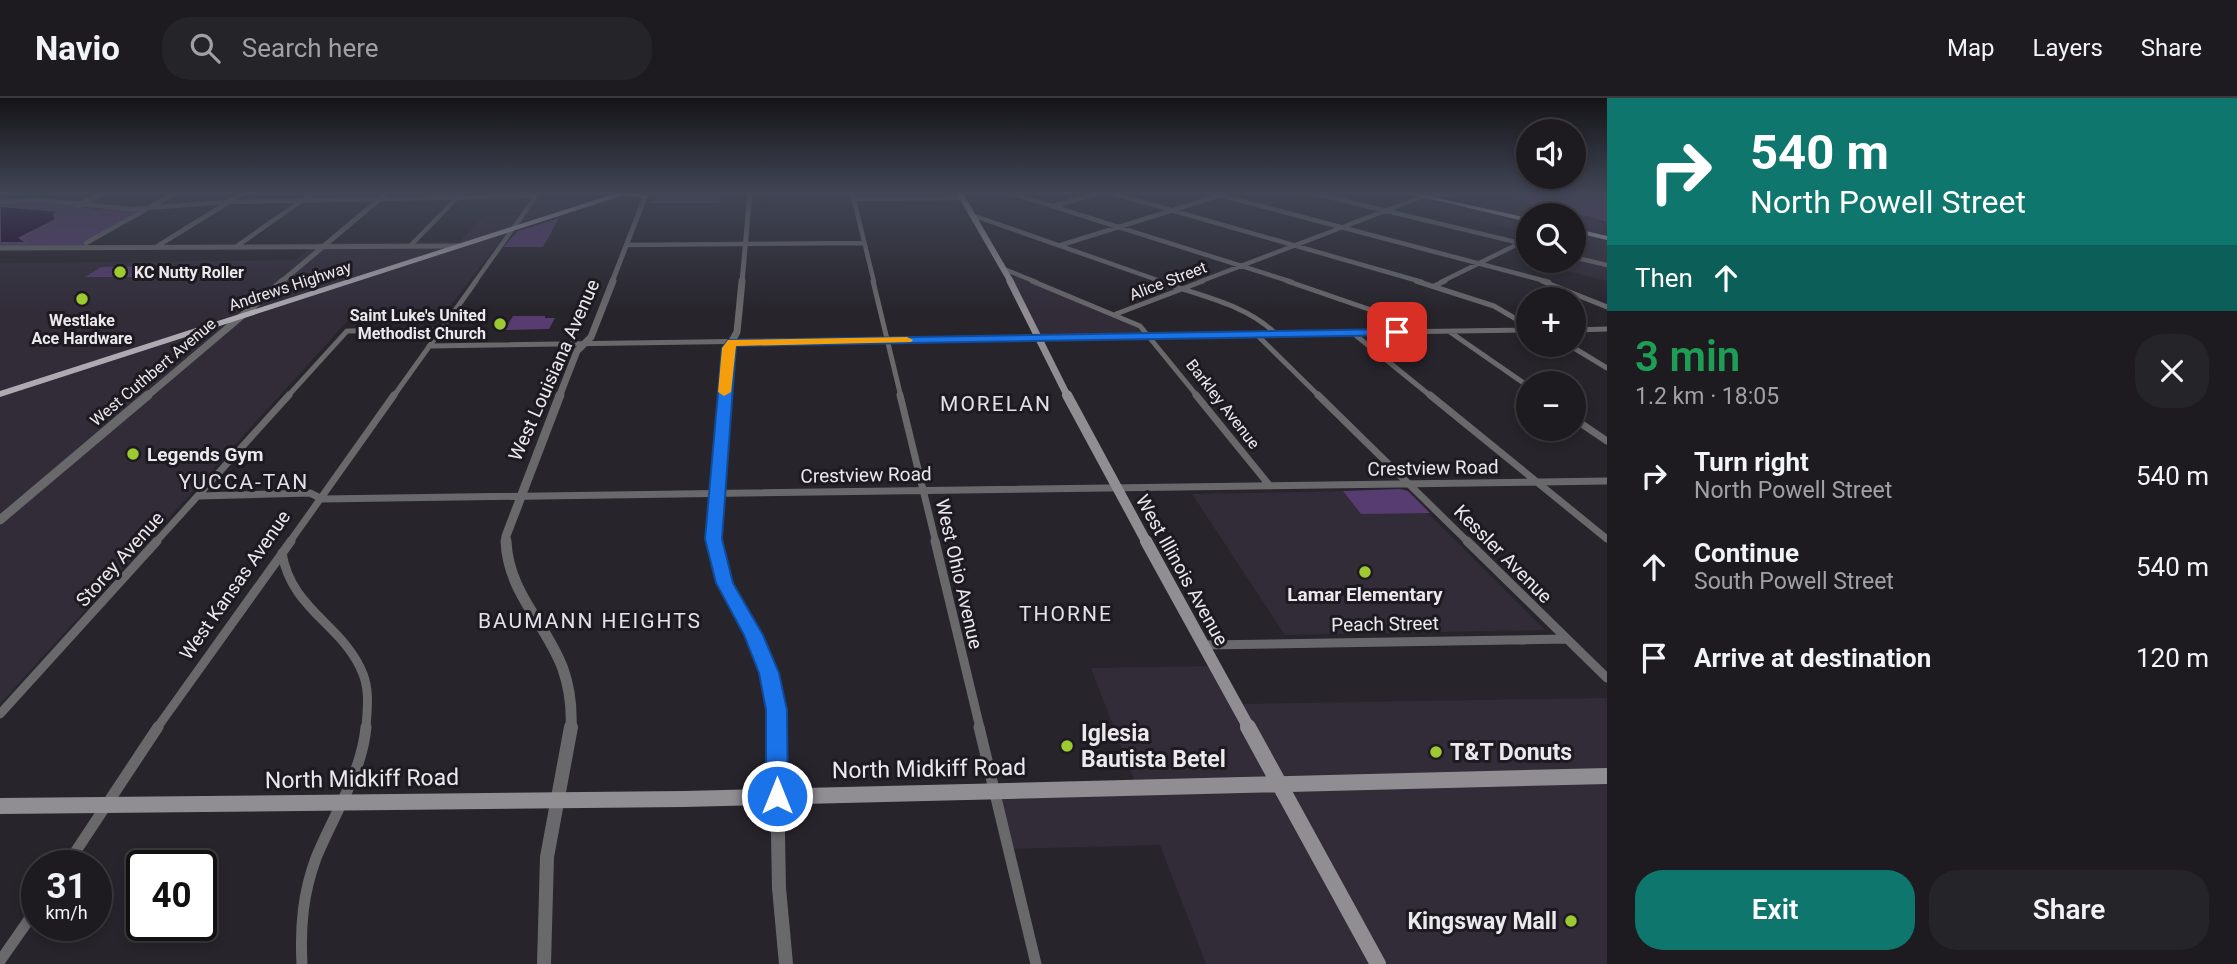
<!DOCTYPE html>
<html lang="en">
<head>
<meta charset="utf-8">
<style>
	:root { --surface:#1d1b20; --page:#252429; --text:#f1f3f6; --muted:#a0a1a5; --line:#3b393e; --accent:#0f766e }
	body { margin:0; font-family:Roboto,sans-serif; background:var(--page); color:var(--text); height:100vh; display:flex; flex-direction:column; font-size:26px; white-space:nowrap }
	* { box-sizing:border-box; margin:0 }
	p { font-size:23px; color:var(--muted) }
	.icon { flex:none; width:38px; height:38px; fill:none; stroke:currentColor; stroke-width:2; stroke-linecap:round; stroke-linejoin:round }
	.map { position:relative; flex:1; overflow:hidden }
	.sheet { display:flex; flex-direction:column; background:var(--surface); width:630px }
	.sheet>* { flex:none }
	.hud { background:#0f766e; color:#fff; overflow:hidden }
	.tools { position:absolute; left:1516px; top:21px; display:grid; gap:14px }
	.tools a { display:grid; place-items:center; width:70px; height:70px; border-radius:50%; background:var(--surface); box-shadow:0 4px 10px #0003,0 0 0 2px var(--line); font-size:35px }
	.speed { position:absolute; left:21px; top:752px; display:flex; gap:14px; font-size:35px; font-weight:700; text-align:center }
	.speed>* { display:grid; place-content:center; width:91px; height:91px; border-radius:50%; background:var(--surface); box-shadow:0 4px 10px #0003,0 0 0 2px var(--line); line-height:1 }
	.speed small { font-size:18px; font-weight:400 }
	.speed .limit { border:4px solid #111; border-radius:10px; background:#fff; color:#111 }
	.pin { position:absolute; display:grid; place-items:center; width:60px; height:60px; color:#fff; margin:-30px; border-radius:14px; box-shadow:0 4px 10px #0006 }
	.me { position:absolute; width:77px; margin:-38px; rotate:0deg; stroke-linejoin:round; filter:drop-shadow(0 0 5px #0008) }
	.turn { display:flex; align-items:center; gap:24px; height:147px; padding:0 28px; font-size:32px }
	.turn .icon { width:91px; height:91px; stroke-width:2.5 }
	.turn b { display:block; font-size:49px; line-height:60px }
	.then { display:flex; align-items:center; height:66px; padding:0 28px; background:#0003; gap:14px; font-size:26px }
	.round { display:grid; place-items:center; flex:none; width:74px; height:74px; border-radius:28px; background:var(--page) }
	.headline { display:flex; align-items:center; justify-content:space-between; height:119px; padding:0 28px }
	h1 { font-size:42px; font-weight:600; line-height:52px; color:#1e9e55 }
	.cta { display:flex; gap:14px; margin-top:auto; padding:14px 28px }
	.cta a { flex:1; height:80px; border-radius:28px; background:var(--accent); color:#fff; font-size:28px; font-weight:600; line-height:80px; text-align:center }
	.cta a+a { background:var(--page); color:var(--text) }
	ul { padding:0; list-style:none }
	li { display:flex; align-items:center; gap:21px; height:91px; padding:0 28px }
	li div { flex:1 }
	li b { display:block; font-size:26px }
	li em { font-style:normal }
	header { display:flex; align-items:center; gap:42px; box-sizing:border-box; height:98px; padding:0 35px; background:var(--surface); border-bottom:2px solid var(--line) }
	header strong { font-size:33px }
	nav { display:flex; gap:38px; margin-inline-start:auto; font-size:24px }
	.search { width:490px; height:63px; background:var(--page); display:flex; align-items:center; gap:18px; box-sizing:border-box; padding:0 24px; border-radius:28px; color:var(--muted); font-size:26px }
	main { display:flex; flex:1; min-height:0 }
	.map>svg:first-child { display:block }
	.built { fill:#322c39 }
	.green { fill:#563c70 }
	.water { fill:#1b022e; stroke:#594767; stroke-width:2 }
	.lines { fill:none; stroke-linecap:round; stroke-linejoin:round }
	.minor-far4 { stroke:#69686b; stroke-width:4.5 }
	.minor-far3 { stroke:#69686b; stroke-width:5 }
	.minor-far2 { stroke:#69686b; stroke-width:7 }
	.minor-far1 { stroke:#69686b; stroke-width:9 }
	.minor { stroke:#69686b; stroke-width:11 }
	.tertiary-far4 { stroke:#69686b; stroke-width:5 }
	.tertiary-far3 { stroke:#69686b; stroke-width:7 }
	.tertiary-far2 { stroke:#69686b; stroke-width:9 }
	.tertiary-far1 { stroke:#69686b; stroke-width:11 }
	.tertiary { stroke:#69686b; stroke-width:14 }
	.secondary-far4 { stroke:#908d93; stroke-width:6 }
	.secondary-far3 { stroke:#908d93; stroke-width:7 }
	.secondary-far2 { stroke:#908d93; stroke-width:10 }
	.secondary-far1 { stroke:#908d93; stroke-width:12 }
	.secondary { stroke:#908d93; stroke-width:16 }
	.primary { fill:#aeaab2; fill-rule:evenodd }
	.route { fill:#1a73e8; stroke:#114b97; stroke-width:2 }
	.slow { fill:#f59e0b }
	.poi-dot { fill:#9dca30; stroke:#1d1a21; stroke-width:2.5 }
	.labels { text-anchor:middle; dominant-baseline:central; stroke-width:6; stroke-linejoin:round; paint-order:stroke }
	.far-poi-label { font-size:16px; font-weight:bold; fill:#ebe9ed; stroke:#1d1a21; text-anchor:start }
	.far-street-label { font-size:16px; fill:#ebe9ed; stroke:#1d1a21 }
	.street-label { font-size:19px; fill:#ebe9ed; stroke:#1d1a21 }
	.poi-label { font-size:19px; font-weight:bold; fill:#ebe9ed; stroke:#1d1a21; text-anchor:start }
	.neighbourhood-label { font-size:21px; letter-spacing:2px; fill:#e4e0e9; stroke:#1d1a21 }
	.near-poi-label { font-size:23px; font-weight:bold; fill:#ebe9ed; stroke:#1d1a21; text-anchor:start }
	.near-street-label { font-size:23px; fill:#ebe9ed; stroke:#1d1a21 }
</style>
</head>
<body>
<header>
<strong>Navio</strong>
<div class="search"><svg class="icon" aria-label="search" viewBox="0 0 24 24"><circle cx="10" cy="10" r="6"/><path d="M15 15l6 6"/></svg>Search here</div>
<nav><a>Map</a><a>Layers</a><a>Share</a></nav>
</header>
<main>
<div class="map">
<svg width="1607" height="866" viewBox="0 0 1607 866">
	<rect width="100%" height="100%" fill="#27242b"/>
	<!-- built -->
	<path class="built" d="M541,94H621L511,129L444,216L352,218L0,606V165L296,162L317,145L450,144L460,143L483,118L520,117Z
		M1355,94H1435L1451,99L1492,94L1564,117H1528V135Z
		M1588,118L1607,124V183L1528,163H1573V119Z
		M1009,174L1137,224L1148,238L1037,241L1004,175Z
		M1343,393L1361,415H1428L1545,532L1285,537L1192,396Z
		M1215,568L1240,606L1607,600V866H1206L1160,747L1009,751L995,689L1136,687L1091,570Z"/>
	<!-- green -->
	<path class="green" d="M653,94H721L719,105H649Z
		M1492,94H1607V124L1588,118L1564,117Z
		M42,103L96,111L146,112L77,150H0V104Z
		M559,120L543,149H503L518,133Z
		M156,168L140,179H85L101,169Z
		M513,218H545V220H555L549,231L505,232Z
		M1400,391L1408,393L1430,415L1361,416L1343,393Z"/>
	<!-- water -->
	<path class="water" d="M0,108L61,113L54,117L56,122L20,140L27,145H0Z"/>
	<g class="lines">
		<!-- minor-far4 -->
		<path class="minor-far4" d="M852,94L874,184
			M1008,94L1292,184
			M1108,94L1422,184
			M1208,94L1549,184
			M1308,94L1528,147
			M853,101L963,100
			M0,104L38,102L131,111L228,104L535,98
			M1053,108L1105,94
			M972,117L1163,184
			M86,145L177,94
			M412,146L459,98
			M626,147L864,145
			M1061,147L1231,94
			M237,148L314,94
			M156,149L245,94
			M1573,159L1607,167
			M1004,171L1036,184
			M475,184L539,94
			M1199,184L1424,98L1475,94
			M1441,184L1528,141"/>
		<!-- minor-far3 -->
		<path class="minor-far3" d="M873,183L901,299
			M1032,183L1140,228L1198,299
			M1158,183C1198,197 1246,206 1276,236
			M1287,183L1377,214L1402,233
			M1416,183L1494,208L1528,228
			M1542,183L1607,209
			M1434,188L1445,183
			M1116,216L1203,183
			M1573,232L1607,231
			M1450,234L1528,288
			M1353,235L1432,299
			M1256,236L1320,299
			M1569,247L1607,270
			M429,248L1528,232
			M287,299L347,233L440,232
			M393,299L476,183"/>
		<!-- minor-far2 -->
		<path class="minor-far2" d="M900,297L936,445
			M1196,297L1270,388
			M1318,297L1469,445
			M1430,297L1607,441
			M1573,320L1607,343
			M199,398L310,395L322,401L1607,383
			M155,445L289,297
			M289,445L394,297"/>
		<!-- minor-far1 -->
		<path class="minor-far1" d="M935,443L980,630
			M1467,443L1607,580
			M282,455C291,512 344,527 363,576C370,594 367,612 366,630
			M1204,547L1567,541
			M0,616L157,443
			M157,630L291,443"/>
		<!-- minor -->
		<path class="minor" d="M979,629L1036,866
			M66,768L158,629
			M0,863L37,810
			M302,866C300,828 303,795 316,760C333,718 362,675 366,629"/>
		<!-- tertiary-far4 -->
		<path class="tertiary-far4" d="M78,107L106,94
			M0,150L458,148
			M281,184L388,94
			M612,184L647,94
			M742,184L750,94"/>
		<!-- tertiary-far3 -->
		<path class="tertiary-far3" d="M146,299L283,183
			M559,299L577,253L591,239L613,183
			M724,299L728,250L737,234L742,183"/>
		<!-- tertiary-far2 -->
		<path class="tertiary-far2" d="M0,422L148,297
			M506,445V438L560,297
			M715,445L725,297"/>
		<!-- tertiary-far1 -->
		<path class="tertiary-far1" d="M506,443C508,495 546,525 563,571C570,591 572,610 571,630
			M714,443L724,485L766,566L776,612V630"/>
		<!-- tertiary -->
		<path class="tertiary" d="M776,629L779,790L786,866
			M544,866L547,759L571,629"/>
		<!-- secondary-far4 -->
		<path class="secondary-far4" d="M959,94L1011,184"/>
		<!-- secondary-far3 -->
		<path class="secondary-far3" d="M1010,183L1068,299"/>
		<!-- secondary-far2 -->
		<path class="secondary-far2" d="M1067,297L1147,445"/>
		<!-- secondary-far1 -->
		<path class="secondary-far1" d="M1146,443L1249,630"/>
		<!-- secondary -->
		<path class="secondary" d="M1248,629L1378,866
			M0,708L684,701L1607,678"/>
		<!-- primary -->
		<path class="primary" d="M620,94H631L649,98L646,100L624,97L0,299V293Z
			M1401,94H1410L1528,120V124Z
			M1573,130L1607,138V142L1573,134Z"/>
	</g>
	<!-- sky -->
	<linearGradient id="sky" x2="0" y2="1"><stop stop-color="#151418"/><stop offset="0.44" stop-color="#414555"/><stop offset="1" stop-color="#414555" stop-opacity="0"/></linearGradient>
	<rect width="1607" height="215" fill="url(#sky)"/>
	<!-- route -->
	<path class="route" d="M1397,231L1401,232V237L736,248L722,441L733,485L763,537L779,575L787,612L788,698L785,704L777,707L769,704L766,698V612L759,575L744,537L716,485L705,441L722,250L728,242Z"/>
	<!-- slow -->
	<path class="slow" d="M907,239L913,242L911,244L736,248L731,294L724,298L718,294L722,250L728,242Z"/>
	<!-- markers -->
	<g class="poi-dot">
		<circle cx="120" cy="174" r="7"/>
		<circle cx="82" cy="201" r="7"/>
		<circle cx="500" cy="226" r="7"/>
		<circle cx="133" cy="356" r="7"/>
		<circle cx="1365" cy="474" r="7"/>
		<circle cx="1067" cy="648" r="7"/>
		<circle cx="1436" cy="654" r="7"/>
		<circle cx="1571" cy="823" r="7"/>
	</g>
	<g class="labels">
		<!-- far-poi labels -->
		<g class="far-poi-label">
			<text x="134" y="174">KC Nutty Roller</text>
			<text x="486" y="217" text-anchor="end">Saint Luke's United<tspan x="486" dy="18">Methodist Church</tspan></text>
			<text x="82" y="222" text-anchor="middle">Westlake<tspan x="82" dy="18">Ace Hardware</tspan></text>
		</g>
		<!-- far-street labels -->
		<g class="far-street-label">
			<text transform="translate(1168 183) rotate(-21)">Alice Street</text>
			<text transform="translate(290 188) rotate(-18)">Andrews Highway</text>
			<text transform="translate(153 274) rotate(-40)">West Cuthbert Avenue</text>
			<text transform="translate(1223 306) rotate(52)">Barkley Avenue</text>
		</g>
		<!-- street labels -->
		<g class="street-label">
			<text transform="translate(554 272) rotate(-66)">West Louisiana Avenue</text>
			<text transform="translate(1433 370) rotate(-1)">Crestview Road</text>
			<text transform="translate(866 377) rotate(-1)">Crestview Road</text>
			<text transform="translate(1503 456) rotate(45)">Kessler Avenue</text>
			<text transform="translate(120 461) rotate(-48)">Storey Avenue</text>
			<text transform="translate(1182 472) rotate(61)">West Illinois Avenue</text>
			<text transform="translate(959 476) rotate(77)">West Ohio Avenue</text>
			<text transform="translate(235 487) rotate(-55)">West Kansas Avenue</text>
			<text transform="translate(1385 526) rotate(-1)">Peach Street</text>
		</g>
		<!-- poi labels -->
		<g class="poi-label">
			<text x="147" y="356">Legends Gym</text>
			<text x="1365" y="496" text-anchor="middle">Lamar Elementary</text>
		</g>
		<!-- neighbourhood labels -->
		<g class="neighbourhood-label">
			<text x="996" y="306">MORELAN</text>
			<text x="244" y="384">YUCCA-TAN</text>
			<text x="1066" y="516">THORNE</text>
			<text x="590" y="523">BAUMANN HEIGHTS</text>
		</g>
		<!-- near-poi labels -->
		<g class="near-poi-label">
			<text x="1081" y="635">Iglesia<tspan x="1081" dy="26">Bautista Betel</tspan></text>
			<text x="1450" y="654">T&amp;T Donuts</text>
			<text x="1557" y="823" text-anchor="end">Kingsway Mall</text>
		</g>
		<!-- near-street labels -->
		<g class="near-street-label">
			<text transform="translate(929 671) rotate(-1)">North Midkiff Road</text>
			<text transform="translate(362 681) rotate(-1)">North Midkiff Road</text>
		</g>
	</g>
</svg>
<div class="tools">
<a><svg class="icon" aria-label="sound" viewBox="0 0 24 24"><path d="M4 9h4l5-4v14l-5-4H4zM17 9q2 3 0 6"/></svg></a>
<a><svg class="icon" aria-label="search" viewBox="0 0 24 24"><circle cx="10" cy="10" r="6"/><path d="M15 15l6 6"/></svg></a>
<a>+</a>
<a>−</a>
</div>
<div class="speed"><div>31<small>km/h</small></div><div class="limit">40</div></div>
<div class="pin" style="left:1397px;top:234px;background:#d93025"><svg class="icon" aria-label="arrive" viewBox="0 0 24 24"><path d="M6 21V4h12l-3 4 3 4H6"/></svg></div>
<svg class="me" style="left:777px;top:698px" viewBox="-20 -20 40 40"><circle r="17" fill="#1a73e8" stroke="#fff" stroke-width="3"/><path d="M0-11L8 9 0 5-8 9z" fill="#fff"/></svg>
</div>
<section class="sheet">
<div class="hud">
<div class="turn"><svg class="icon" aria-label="right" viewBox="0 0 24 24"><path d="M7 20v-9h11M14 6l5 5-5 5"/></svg><div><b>540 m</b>North Powell Street</div></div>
<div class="then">Then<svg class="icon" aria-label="ahead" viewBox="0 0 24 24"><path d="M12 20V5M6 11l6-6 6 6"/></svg></div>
</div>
<div class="headline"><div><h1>3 min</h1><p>1.2 km · 18:05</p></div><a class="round"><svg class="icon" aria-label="close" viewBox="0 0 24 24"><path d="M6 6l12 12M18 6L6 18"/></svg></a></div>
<ul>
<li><svg class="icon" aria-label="right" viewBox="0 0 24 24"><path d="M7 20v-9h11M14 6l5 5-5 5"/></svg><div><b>Turn right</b><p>North Powell Street</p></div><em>540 m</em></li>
<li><svg class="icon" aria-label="ahead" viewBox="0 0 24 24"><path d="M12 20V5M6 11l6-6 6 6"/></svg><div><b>Continue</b><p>South Powell Street</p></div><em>540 m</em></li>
<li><svg class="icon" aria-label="arrive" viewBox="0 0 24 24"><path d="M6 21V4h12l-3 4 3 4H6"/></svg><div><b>Arrive at destination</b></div><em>120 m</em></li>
</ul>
<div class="cta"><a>Exit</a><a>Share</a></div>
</section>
</main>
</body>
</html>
